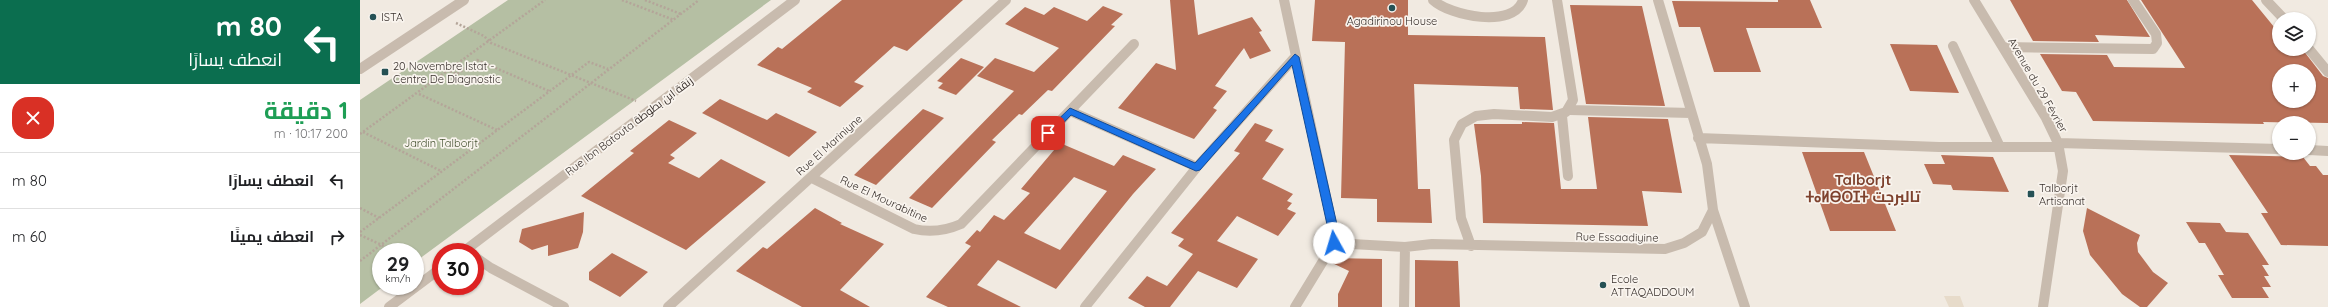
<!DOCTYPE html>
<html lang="ar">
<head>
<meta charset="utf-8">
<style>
	:root { --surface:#fff; --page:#f6f6f6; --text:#202124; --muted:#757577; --line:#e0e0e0 }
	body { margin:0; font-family:Quicksand,Cairo,"Noto Sans Tifinagh",sans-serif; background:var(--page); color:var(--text); direction:rtl; height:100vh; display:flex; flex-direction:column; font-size:15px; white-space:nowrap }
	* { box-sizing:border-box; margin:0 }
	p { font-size:13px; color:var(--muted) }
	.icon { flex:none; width:22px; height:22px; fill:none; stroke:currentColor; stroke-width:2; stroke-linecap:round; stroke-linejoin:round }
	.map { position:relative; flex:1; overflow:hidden; direction:ltr }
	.side { display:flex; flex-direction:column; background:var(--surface); width:360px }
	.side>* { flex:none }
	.banner { background:#0b6e4f; color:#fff; overflow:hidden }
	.tools { position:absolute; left:1912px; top:12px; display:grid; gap:8px }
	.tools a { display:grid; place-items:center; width:44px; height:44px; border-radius:50%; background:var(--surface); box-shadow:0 1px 3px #0004; font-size:20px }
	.speed { position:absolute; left:12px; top:243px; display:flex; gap:8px; font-size:20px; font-weight:700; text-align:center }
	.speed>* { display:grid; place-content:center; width:52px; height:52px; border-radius:50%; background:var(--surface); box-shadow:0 1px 3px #0004; line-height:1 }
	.speed small { font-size:10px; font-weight:400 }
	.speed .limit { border:6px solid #d22; background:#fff; color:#111 }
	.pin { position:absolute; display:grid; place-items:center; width:34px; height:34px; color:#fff; margin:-17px; border-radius:8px; box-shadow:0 2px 6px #0006 }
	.me { position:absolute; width:44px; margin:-22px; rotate:354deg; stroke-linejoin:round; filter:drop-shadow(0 0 3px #0008) }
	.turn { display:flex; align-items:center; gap:14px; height:84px; padding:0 12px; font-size:18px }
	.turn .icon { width:52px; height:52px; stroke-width:2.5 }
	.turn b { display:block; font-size:28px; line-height:34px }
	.round { display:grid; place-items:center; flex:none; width:42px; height:42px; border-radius:16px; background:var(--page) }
	.overview { display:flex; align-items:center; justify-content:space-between; height:68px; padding:0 12px }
	h1 { font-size:24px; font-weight:700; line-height:30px; color:#1e9e55 }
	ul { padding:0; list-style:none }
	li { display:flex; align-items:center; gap:12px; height:56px; padding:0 12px; border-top:1px solid var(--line) }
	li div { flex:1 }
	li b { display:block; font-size:15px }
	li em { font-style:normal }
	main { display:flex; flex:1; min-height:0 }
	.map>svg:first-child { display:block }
	.green { fill:#b5bfa3 }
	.plaza { fill:#e7dbca }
	.building { fill:#b97158; fill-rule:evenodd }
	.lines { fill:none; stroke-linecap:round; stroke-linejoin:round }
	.path { stroke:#b4a599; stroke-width:2.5; stroke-dasharray:2 2; stroke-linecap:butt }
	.minor { stroke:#c8bbae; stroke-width:10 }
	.route { fill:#1a73e8; stroke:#114b97 }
	.poi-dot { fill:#255155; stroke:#f9f4ee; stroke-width:1.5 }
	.labels { text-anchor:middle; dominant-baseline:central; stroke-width:3.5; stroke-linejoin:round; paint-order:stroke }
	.poi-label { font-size:11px; fill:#38302c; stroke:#f9f4ee; text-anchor:start }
	.street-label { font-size:11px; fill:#38302c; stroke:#f9f4ee }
	.park-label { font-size:11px; fill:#465332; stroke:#f9f4ee }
	.district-label { font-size:15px; font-weight:bold; fill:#7e422e; stroke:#f9f4ee }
</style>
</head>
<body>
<main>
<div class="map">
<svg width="1968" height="307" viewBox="0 0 1968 307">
	<rect width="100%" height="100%" fill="#f1eae1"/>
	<!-- green -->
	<path class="green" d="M148,0H411L55,262V252H21V286H24L0,304V100Z"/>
	<!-- plaza -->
	<path class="plaza" d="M1584,296H1600L1604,307H1589Z"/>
	<!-- building -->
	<path class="building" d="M482,0H603L547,51L534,46L494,82L504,86L480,107L447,92L452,88L397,65L418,47L422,49Z
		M810,0H834L838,35L892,17L902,31L899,32L911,51L890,59L884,48L855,86L867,91L853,108L857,110L834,139L758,108L796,63L816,70Z
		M955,0H1048V35L1185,37L1193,110L1160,109L1158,87L1054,84L1058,189H1070L1072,223L1017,222V199L981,198L985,42L952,41Z
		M1418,0H1450L1462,28H1386L1401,72H1354L1340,27H1319L1312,1L1418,2Z
		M1650,0H1767L1790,37L1735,35L1739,42L1673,41Z
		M1781,0H1892L1919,33V49L1943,50L1963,76L1968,78V123L1903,122L1904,124L1733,121L1716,92L1702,91L1680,54L1747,55L1754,67L1825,68ZM1919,71H1949V101H1919Z
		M1210,5L1282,6L1305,106L1226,104Z
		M743,6L763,14L751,25L755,26L692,91L688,90L662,115L659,114L632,140L636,142L572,208L549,198L654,91L617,76L635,58L674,72L699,48L645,24L665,7L684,15L694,7L727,21Z
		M1530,44L1577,45L1599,93L1550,91Z
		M601,58L624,67L596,95L578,88L583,83L577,81Z
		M360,99L407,120L416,113L457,132L429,157L342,113Z
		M563,109L584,118L516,185L494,175Z
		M1228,117L1308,119L1322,193L1282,191L1288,226L1123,223L1121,176L1114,124H1162V122L1194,123L1201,189H1237Z
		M309,120L337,133L310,155L315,158L308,163L339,178L361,159L406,182L326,250L221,196L274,153L270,151Z
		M895,123L913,130L905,141L924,149L902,179L933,194L927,201L932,203L927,209L936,213L918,236L877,216L857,241L898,259L877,288L838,271L810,307H785L768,298L787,276L807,286L833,254L818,246L824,239L811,233L880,153L874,151Z
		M700,143L754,166L763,155L796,169L773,194L696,289L638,260L617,285L661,307H588L566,297L611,246L605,243L617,230L620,232L634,215L644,220L670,193L661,189ZM714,177L747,191L700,250L664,233Z
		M1442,152H1504L1536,231H1470Z
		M1581,155L1633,157L1649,192L1593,190L1591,185L1573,184L1564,164H1585Z
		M1869,155L1943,157L1950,166H1956L1963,175H1968V246L1921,245L1901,213H1908Z
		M455,208L482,223L480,224L524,244L480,290L510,307H442L376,271L403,247L407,249Z
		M1727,208L1780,235L1777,243L1778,252L1793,272L1808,283L1787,307H1780L1762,294L1730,255L1723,231Z
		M224,212L223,232L218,248L188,256V245L172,250L159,242L162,229Z
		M1826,222L1860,223L1866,232L1888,233L1909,265H1902L1909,276H1904L1911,287H1902L1909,298H1872L1858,275H1864L1845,243H1839Z
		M252,253L288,272L260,297L229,280V272Z
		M972,258L1022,259V307H978V294L989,271L970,262Z
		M1055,260L1098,261L1100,307H1055Z"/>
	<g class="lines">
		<!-- path -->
		<path class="path" d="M262,0L314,20
			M285,0L321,14
			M96,23L124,36L131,43L276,101
			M90,71L97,74L117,60L189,91
			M59,94L137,130
			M3,132L81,171
			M0,134L185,0
			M0,208L19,218
			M0,232L229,62L248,69
			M0,235L37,252
			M0,261L339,0
			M55,261L59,264"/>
		<!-- minor -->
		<path class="minor" d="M924,0L973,229L974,243L935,307
			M1073,0C1090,16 1154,29 1163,0
			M1614,0L1686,118L1698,143L1703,171L1683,307
			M1906,0L1924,19
			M1593,46L1640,147
			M1643,47L1793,49L1797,43L1796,34L1773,0
			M1949,49L1968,72
			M0,69L104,0
			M1210,110L1331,113
			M710,111L837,167
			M1202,116L1208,176
			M1338,138L1579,147H1698
			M1698,143L1919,149
			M1949,150L1968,151
			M452,178L554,229C571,233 585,231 601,224L774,44
			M1353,210L1385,307
			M974,243L1045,247L1072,244L1305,249L1324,243L1342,232L1353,210L1347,164L1298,0
			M1111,246L1101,218L1094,140L1102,124L1116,116L1134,114L1192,117L1206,112L1213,100L1197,0
			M103,252L435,0
			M115,257L131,268L204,307
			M29,307L81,268
			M308,307L646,0
			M725,307L837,167L935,57
			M1044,307L1045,247"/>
	</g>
	<!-- route -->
	<path class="route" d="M935,54L939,57L978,229L979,243L974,247L969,243L968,229L932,65L840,170L836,171L711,115L691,136L688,137L684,133L710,108L835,163Z"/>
	<!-- markers -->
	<g class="poi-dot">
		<circle cx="1032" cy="8" r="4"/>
		<circle cx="13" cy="17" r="4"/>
		<rect x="21" y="68" width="8" height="8" rx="2"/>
		<rect x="1667" y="190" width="8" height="8" rx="2"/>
		<circle cx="1243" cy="285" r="4"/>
	</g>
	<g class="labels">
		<!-- poi labels -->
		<g class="poi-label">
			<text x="21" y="17">ISTA</text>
			<text x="1032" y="21" text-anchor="middle">Agadirinou House</text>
			<text x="33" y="66">20 Novembre Istat -<tspan x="33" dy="13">Centre De Diagnostic</tspan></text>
			<text x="1679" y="188">Talborjt<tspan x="1679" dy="13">Artisanat</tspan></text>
			<text x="1251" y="279">Ecole<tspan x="1251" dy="13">ATTAQADDOUM</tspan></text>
		</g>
		<!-- street labels -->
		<g class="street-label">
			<text transform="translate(1678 85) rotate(60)">Avenue du 29 Février</text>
			<text transform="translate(269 126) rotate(-37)">Rue Ibn Batouta زنقة ابن بطوطة</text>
			<text transform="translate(469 145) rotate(-42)">Rue El Mariniyne</text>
			<text transform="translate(524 199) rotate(25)">Rue El Mourabitine</text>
			<text transform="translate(1257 237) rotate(1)">Rue Essaadiyine</text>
		</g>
		<!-- park labels -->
		<g class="park-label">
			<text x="81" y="143">Jardin Talborjt</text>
		</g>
		<!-- district labels -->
		<g class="district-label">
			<text x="1503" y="179">Talborjt<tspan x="1503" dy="17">ⵜⴰⵍⴱⵔⵊⵜ تالبرجت</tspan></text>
		</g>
	</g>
</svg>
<div class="tools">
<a><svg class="icon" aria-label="layers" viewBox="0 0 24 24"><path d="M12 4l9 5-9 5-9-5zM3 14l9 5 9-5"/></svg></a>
<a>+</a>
<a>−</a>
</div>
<div class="speed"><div>29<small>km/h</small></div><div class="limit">30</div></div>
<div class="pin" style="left:688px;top:133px;background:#d93025"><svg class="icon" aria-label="arrive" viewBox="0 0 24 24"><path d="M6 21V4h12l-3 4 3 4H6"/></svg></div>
<svg class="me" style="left:974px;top:243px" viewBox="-20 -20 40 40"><circle r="19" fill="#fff"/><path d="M0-13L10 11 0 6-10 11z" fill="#1a73e8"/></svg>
</div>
<section class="side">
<div class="banner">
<div class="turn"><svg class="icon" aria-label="left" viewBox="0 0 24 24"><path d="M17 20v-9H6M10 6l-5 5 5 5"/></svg><div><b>80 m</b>انعطف يسارًا</div></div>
</div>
<div class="overview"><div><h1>1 دقيقة</h1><p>200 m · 10:17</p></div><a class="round" style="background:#d93025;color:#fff"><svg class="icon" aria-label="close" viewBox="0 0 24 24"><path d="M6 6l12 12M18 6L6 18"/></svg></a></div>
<ul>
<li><svg class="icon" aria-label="left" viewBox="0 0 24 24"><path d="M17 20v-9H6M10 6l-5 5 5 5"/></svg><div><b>انعطف يسارًا</b></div><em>80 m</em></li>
<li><svg class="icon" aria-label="right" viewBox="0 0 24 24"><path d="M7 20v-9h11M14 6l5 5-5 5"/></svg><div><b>انعطف يمينًا</b></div><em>60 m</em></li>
</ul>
</section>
</main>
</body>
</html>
